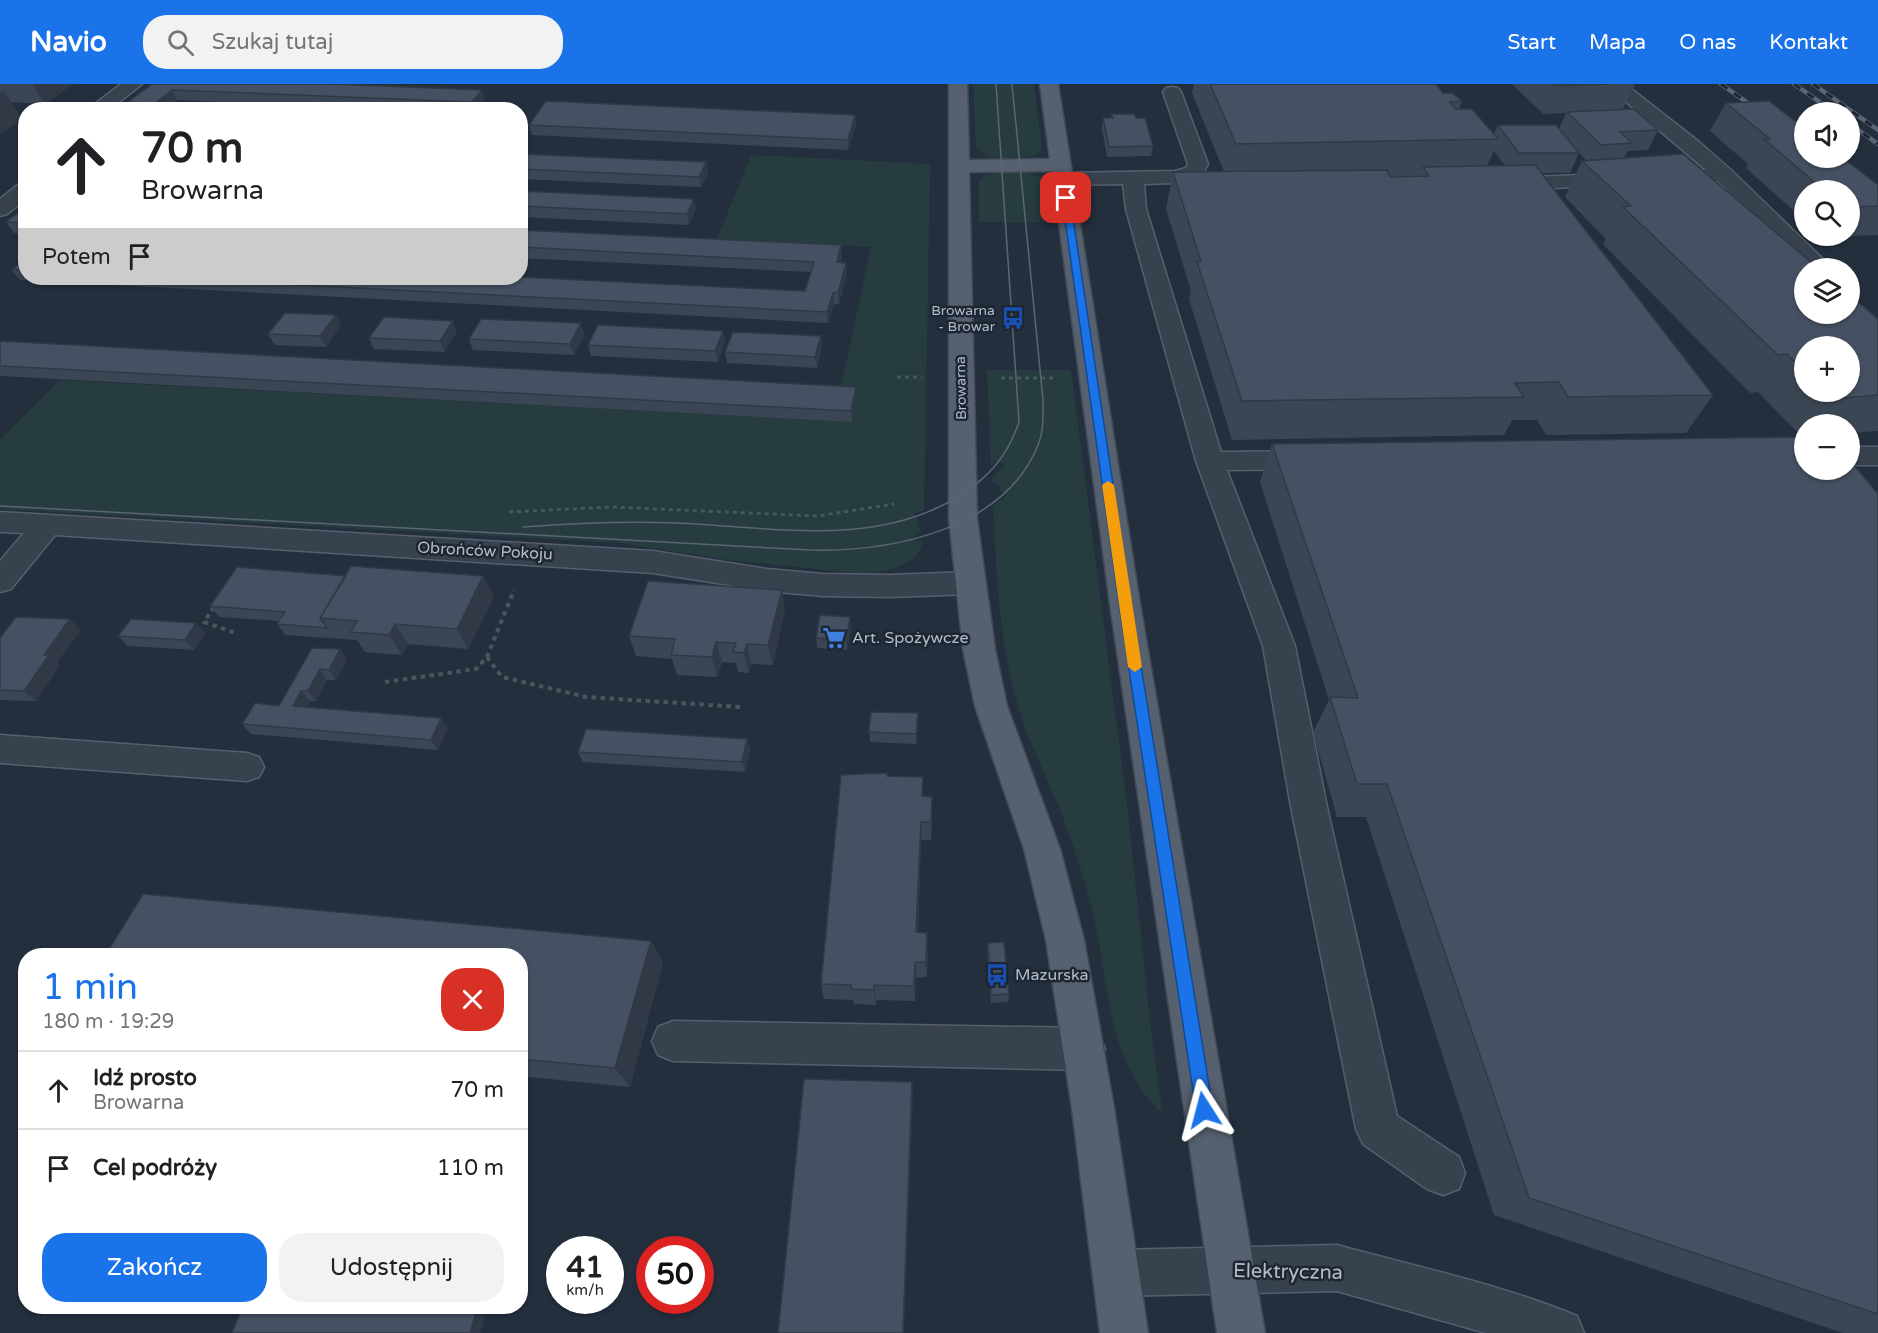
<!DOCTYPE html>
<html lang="pl">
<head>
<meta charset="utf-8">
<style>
	:root { --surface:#fff; --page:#f2f2f2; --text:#202124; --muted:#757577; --line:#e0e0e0; --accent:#1a73e8 }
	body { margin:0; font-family:"Varela Round",sans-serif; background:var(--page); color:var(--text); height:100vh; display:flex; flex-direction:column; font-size:22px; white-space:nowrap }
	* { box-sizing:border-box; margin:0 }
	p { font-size:20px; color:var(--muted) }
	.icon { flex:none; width:33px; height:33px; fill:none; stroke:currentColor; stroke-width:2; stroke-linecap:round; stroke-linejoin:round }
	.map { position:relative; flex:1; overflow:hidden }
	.details { position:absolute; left:18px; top:864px; width:510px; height:366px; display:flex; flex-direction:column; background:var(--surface); border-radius:24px; box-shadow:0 2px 4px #0004 }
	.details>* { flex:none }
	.top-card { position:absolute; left:18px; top:18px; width:510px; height:183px; border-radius:24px; box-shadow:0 2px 4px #0004; background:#fff; color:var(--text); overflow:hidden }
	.tools { position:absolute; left:1794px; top:18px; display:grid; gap:12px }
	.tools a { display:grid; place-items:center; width:66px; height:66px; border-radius:50%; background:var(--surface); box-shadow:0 2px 4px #0004; font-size:30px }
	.speed { position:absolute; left:546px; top:1152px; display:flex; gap:12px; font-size:30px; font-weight:700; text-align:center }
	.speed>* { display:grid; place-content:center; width:78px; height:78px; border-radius:50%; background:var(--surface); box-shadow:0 2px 4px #0004; line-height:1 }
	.speed small { font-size:15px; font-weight:400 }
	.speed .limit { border:9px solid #d22; background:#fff; color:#111 }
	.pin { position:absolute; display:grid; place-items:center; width:51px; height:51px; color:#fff; margin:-26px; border-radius:12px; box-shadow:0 3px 9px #0006 }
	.me { position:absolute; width:66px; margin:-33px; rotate:351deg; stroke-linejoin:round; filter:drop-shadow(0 0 4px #0008) }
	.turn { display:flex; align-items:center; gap:21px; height:126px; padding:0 24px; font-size:27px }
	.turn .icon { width:78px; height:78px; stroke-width:2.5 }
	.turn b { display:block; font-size:42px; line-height:51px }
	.then { display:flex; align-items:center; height:57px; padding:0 24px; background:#0003; gap:12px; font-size:22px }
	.round { display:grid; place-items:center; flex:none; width:63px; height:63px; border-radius:24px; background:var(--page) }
	.summary { display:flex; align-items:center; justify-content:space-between; height:102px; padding:0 24px }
	h1 { font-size:36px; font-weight:600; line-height:45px; color:var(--accent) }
	.primary-button { display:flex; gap:12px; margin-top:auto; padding:12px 24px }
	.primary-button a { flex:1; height:69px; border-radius:24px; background:var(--accent); color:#fff; font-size:24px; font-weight:600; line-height:69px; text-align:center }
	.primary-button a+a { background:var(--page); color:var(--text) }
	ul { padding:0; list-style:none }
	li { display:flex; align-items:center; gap:18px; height:78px; padding:0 24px; border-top:2px solid var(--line) }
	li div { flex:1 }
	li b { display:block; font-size:22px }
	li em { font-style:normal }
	header { display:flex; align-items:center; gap:36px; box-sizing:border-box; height:84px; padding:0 30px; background:var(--accent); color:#fff }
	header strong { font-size:28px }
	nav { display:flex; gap:33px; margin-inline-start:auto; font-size:21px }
	.search { width:420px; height:54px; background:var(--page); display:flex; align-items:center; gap:15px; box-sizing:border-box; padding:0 21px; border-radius:24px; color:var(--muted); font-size:22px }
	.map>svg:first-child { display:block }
	.green { fill:#263c3f }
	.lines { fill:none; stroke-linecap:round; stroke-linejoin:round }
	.minor-casing { stroke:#565f6c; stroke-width:3 }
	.major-casing { stroke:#414a57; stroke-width:3 }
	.path-far1 { stroke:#44595c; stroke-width:3; stroke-dasharray:4 4; stroke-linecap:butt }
	.path { stroke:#44595c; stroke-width:4; stroke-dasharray:4.5 4.5; stroke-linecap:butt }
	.minor { fill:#38414e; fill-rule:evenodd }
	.major { fill:#56606e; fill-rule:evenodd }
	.tram { stroke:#5a6575; stroke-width:1.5 }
	.rail-casing { stroke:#5a6575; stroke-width:4.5 }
	.rail { stroke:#1d2633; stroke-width:3; stroke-dasharray:8; stroke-linecap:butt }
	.wall { fill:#3b4654; fill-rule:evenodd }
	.shaded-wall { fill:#303945 }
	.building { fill:#455162; stroke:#303945; stroke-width:1.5 }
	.route { fill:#1a73e8; stroke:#114b97; stroke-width:1.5 }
	.slow { fill:#f59e0b }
	.labels { text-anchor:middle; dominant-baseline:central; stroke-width:5; stroke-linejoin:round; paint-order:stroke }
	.far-poi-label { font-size:14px; fill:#b4bcc9; stroke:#1d2633; text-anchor:end }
	.far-street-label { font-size:14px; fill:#b4bcc9; stroke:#1d2633 }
	.street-label { font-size:16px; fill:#b4bcc9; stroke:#1d2633 }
	.poi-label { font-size:16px; fill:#b4bcc9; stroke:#1d2633; text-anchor:start }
	.near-street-label { font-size:20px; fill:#b4bcc9; stroke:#1d2633 }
</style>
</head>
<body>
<header>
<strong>Navio</strong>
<div class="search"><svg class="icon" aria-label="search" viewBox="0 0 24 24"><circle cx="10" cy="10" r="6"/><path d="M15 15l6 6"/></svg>Szukaj tutaj</div>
<nav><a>Start</a><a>Mapa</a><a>O nas</a><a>Kontakt</a></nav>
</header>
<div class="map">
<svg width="1878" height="1249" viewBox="0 0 1878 1249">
	<rect width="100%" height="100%" fill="#242f3e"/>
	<!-- green -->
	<path class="green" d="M973,0H1034L1042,66C1036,76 996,75 987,72C982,69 979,66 976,62Z
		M751,71L930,80L924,426L914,430L919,437L916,439L921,447L914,451L917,458L923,456C921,480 888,487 867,490L727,476L620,459L0,425V355L60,296L852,338L839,313L871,163L717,155Z
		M997,89H1027L1045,94L1052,139L979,138V97L986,91Z
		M987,286H1071L1127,721L1152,954L1162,1026H1159C1105,974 1109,893 1092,826C1084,794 1074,762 1062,731C1049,698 1033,667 1022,634C999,565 997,494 993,422L1006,412L998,406L1002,403L991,396L1006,380L996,377L991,383Z"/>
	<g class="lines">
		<!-- minor casing -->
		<g class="minor-casing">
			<path id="minor" d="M121,0H142L109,26H87Z
				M1605,0H1625L1698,57L1732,87L1832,184H1809L1718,97L1504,106L1497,104L1494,100L1497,96L1504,94L1706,86Z
				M1172,3L1178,4L1181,8L1208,80L1201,92L1175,99L1144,100L1146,125L1221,368L1311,367L1321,370L1324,376L1321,382L1311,385L1227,386L1295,562L1327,723L1397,1032L1459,1073L1465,1089L1459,1105L1443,1111L1427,1105L1363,1060L1356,1045L1291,723L1263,562L1196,377L1126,125L1123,100L1063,101L1056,99L1053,95L1056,91L1063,89L1175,87L1186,84L1188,80L1163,8L1166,4Z
				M26,98V115L7,130L0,132V115L19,100Z
				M1850,363H1878V381H1850Z
				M0,428L653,467L767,485L823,490L890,491L970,488L981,491L985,499L981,507L970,510L890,513L823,512L767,507L653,489L55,451L11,505L0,508V477L24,449L0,448Z
				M0,651L247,669L259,673L264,683L259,693L247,697L0,679Z
				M673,937L1084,944L1099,950L1105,965L1099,980L1084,986L673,977L658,971L652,957L658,943Z
				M1337,1161C1417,1183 1500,1200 1577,1232L1584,1249H1486L1337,1207L1115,1212L1099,1205L1092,1189L1099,1173L1115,1166Z"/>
		</g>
		<!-- major casing -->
		<g class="major-casing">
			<path id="major" d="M949,0H967L969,76L1050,75L1040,0H1058L1140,520L1265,1249H1217L1110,520L1052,87L969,88L977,435L995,565L1007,622L1060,765L1084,856L1114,1024L1148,1249H1100L1072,1024L1046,856L1024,765L975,622L963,565L949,435Z"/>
		</g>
		<!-- path-far1 -->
		<path class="path-far1" d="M897,293H922
			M1001,294H1054
			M509,428L612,423L818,432L894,420"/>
		<!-- path -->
		<path class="path" d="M214,523L204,538L238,550
			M487,573L502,593L586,613L741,623
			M385,598L476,585L487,573L514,506"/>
		<!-- minor -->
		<use href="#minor" class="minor"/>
		<!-- major -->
		<use href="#major" class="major"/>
		<!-- tram -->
		<path class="tram" d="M0,422L810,466C891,468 1004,446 1038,361C1044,347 1043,331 1043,316L1012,0
			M523,443C574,439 626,437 677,439C772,443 876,465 961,411C990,392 1008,371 1019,338L996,0"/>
		<!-- rail casing -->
		<g class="rail-casing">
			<path id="rail" d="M1721,0L1759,27
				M1794,0L1834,28
				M1813,0L1878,46
				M1850,40L1878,60"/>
		</g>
		<!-- rail -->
		<use href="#rail" class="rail"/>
	</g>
	<!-- wall -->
	<path class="wall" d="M0,0H73L45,20L11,18L22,35L0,50Z
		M152,0L485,16L478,26H409L177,16L169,23L230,26H132L128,18Z
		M1194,0H1436L1443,9L1462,17L1459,25L1494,50L1498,41L1559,45L1566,29L1543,30L1512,0H1635L1623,25L1658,46L1648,66L1628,67L1624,74L1878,235V347L1850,349V340H1804V386L1878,408V1249H1843L1494,1131L1366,733H1337L1313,648L1329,616L1260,398L1272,360L1802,353L1758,308L1750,309L1603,160L1606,155L1565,113L1582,77L1586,76L1579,69L1570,89H1541L1713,311L1686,349L1546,351L1537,336H1512L1504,351L1232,356L1189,215L1191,207L1166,125L1173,88H1224L1192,9ZM1494,67L1505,82H1487ZM1804,262L1850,308H1804Z
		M1726,19L1878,101V151L1823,153L1822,152H1850V106H1804V136L1746,84L1748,80L1710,47Z
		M1111,30L1136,34L1153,62L1151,72L1107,73L1102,45L1103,34H1111Z
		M855,31L856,41L848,66L532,51L529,41Z
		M520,70L706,78L708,89L701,103L520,95Z
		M520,107L696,125L689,141L520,133Z
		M26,123V150L14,149L6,138Z
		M520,146L841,161L842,172L841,179H846L847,190L839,220H834L828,239L20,196L12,186L26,174V194H520L805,207L811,188L520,174Z
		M453,237L457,248L444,268L374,265L369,254Z
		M341,241L326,263L275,261L268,250Z
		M723,247L725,258L718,278L591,272L588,261Z
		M585,250L574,271L473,266L469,255Z
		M0,257L856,303L857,314L852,338L0,292Z
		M822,263L817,284L727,279L725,268Z
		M346,492H483L494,513L468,565L408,560L402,571L365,568L357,556L285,551L277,540L278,537L219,533L210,522Z
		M785,526L773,581L751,580L749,589L738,588L736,579L722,578L717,593L677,591L672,575L636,572L629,552Z
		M196,539L205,549L194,566L128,562L118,552Z
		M851,544L847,566L817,564L816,554Z
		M81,546L57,578L60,581L36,617L0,616V554Z
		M340,565L347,576L336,596H327L316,617H310L306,623L448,644L438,666L251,650L242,640L279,622Z
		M918,640L916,660L870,658L869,648Z
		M747,655L750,665L745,688L583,678L578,668Z
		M888,692L923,713L932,731L931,756H921L918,848L928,865L927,893L916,894L915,917L876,916V921L854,920L853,916L824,915L821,900Z
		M651,857L663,879L630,1003L520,992V872Z
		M988,859L1009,910L1008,918L991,919L987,867Z"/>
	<!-- shaded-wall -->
	<path class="shaded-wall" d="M32,0H73L45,20Z
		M172,6L177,16L165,26H157L154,20Z
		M482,6L485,16L478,26H475L472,18Z
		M4,7L22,35L0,50V9Z
		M855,31L856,41L848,66V56Z
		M706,78L708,89L701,103L699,93Z
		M694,115L696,125L689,141L687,130Z
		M841,161L842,172L838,189L837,178Z
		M846,179L847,190L839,220L838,209Z
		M833,209L834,220L828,239L827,228Z
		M336,231L341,241L326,263L320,252Z
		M453,237L457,248L444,268L440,257Z
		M581,239L585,250L574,271L570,260Z
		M723,247L725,258L718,278L715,267Z
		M821,252L822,263L817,284L815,273Z
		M856,303L857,314L852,338L851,327Z
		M483,492L494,513L468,565L457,545Z
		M782,506L785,526L773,581L768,561Z
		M850,533L851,544L847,566L846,556Z
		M70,535L81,546L57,578L60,581L36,617L24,607L44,571Z
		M196,539L205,549L194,566L185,556Z
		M395,540L408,560L402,571L389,551Z
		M716,558L722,578L717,593L712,573Z
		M747,560L751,580L749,589L744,569Z
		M340,565L347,576L336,596L329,586Z
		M320,585L327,596L316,617L308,607Z
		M301,607L310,617L301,632L293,622Z
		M918,629V640L916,660V650Z
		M441,634L448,644L438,666L431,656Z
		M747,655L750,665L745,688L742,678Z
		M921,738V756L917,864L916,848Z
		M927,849L928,865L927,893L926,878Z
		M651,857L663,879L630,1003L615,984Z
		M915,878L916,894L915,917L914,902Z
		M874,901L876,916V921L874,906Z
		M912,998L913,1011L904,1249H903Z
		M478,1222H488L480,1249H470Z"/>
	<!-- building -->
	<path class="building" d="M152,0H333L482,6L472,18L172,6L154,20L128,18Z
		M1210,0H1436L1443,9H1452L1462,17L1450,18L1455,25H1472L1498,55L1236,60Z
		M1553,0H1609L1555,2Z
		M546,17L855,31L848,56L529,41Z
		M1769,17L1804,44V74H1843L1878,101V122L1850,123V106H1824L1764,55H1770L1726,19Z
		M150,22L230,26H146Z
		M1634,25L1658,46L1620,48L1632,59L1601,61L1567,28Z
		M1111,30H1134L1136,34H1145L1153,62L1109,63L1103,34H1113Z
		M1498,41H1556L1579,69H1519Z
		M520,70L706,78L699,93L520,85Z
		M1683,70L1818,184H1804V230H1850V211L1878,235V311L1833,315L1826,308H1850V262H1804V287L1787,270L1778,271L1623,123L1631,122L1582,77Z
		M1535,81L1713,311L1568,313L1559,298L1515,299L1524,313L1242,317L1197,178H1201L1173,88L1387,86L1390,93L1429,92L1423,83Z
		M520,107L694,115L687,130L520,122Z
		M26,123V139L6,138Z
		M520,146L841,161L837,178L846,179L838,209H833L827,228L162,194H520V193L805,207L814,178L520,163Z
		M26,174V186H12Z
		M285,229L336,231L320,252L268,250Z
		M384,233L453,237L440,257L369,254Z
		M481,235L581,239L570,260L469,255Z
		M598,241L723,247L715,267L588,261Z
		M733,248L821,252L815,273L725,268Z
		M0,257L856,303L851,327L0,282Z
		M1804,353V386H1850V376L1878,410V1230L1529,1114L1387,700H1357L1330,613L1358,614L1272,360Z
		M351,482L483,492L457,545L395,540L389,551L351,548L357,537L320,534Z
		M237,483L346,492L320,534L327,544L277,540L285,528L210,522Z
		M648,497L782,506L768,561L747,560L744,569L733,568L736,559L716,558L712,573L671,571L675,555L629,552Z
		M820,531L850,533L846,556L816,554Z
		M16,533L70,535L44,571H49L24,607L0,606V554Z
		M131,535L196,539L185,556L118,552Z
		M312,564L340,565L329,586L320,585L308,607H301L293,622L441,634L431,656L242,640L255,619L279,622Z
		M871,628L918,629L916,650L869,648Z
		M586,645L747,655L742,678L578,668Z
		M887,689V692L923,693L922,712L932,713L931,738H921L916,848L927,849L926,878H915L914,902L874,901V906L851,905V901L821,900L841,691Z
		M143,810L651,857L615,984L520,975V872H105Z
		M1004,858L1009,910L992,911L988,859Z
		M804,995L912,998L903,1249H778Z
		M243,1222H478L470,1249H232Z"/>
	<!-- route -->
	<path class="route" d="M1066,111L1070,114L1131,520L1213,1026L1211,1032L1204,1034L1198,1032L1196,1026L1119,520L1062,114Z"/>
	<!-- slow -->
	<path class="slow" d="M1108,397L1114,401L1142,583L1135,588L1128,583L1102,401Z"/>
	<!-- icons -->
	<defs>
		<g id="bus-bare" transform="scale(1.8)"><path d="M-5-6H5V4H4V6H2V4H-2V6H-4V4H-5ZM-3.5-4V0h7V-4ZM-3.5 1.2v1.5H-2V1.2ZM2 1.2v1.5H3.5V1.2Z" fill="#1a4fb4" stroke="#1d2633" stroke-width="2.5" paint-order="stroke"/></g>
		<g id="supermarket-bare" transform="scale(1.8)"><path d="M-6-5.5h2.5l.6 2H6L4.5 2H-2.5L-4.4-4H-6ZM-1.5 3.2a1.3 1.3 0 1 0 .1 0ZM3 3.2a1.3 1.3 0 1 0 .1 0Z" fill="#3f7fe0" stroke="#1d2633" stroke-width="2.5" paint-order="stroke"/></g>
	</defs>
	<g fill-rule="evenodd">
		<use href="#bus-bare" x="1013" y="234"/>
		<use href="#supermarket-bare" x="834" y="554"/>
		<use href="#bus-bare" x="997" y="891"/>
	</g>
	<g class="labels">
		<!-- far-poi labels -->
		<g class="far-poi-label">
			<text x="995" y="226">Browarna<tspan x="995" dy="16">- Browar</tspan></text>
		</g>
		<!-- far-street labels -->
		<g class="far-street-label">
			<text transform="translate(961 304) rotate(-91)">Browarna</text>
		</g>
		<!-- street labels -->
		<g class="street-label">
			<text transform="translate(485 467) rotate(3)">Obrońców Pokoju</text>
		</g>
		<!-- poi labels -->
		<g class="poi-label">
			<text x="852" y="554">Art. Spożywcze</text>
			<text x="1015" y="891">Mazurska</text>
		</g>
		<!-- near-street labels -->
		<g class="near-street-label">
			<text transform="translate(1288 1188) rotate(1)">Elektryczna</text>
		</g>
	</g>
</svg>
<div class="tools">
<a><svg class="icon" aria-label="sound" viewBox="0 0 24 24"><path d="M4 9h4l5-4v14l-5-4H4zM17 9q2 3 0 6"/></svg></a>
<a><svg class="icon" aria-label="search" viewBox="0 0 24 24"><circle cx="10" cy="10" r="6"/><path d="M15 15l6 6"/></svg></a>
<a><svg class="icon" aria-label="layers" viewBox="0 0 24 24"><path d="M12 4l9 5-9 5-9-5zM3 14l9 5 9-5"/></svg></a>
<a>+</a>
<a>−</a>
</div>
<div class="speed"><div>41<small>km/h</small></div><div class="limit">50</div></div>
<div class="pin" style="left:1066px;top:114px;background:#d93025"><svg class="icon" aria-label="arrive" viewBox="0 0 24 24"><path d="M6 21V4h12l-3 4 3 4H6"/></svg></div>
<svg class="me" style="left:1204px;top:1026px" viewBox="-20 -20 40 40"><path d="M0-17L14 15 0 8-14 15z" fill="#1a73e8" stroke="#fff" stroke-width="4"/></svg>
<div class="top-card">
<div class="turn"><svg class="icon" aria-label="ahead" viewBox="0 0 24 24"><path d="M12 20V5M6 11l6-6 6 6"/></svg><div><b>70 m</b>Browarna</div></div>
<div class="then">Potem<svg class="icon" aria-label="arrive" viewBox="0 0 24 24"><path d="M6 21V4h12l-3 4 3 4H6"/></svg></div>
</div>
<section class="details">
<div class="summary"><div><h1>1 min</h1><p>180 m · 19:29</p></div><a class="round" style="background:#d93025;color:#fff"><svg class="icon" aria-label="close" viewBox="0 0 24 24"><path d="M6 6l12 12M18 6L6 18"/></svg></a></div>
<ul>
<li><svg class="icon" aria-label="ahead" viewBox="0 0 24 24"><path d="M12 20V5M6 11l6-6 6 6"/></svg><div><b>Idź prosto</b><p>Browarna</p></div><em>70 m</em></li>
<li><svg class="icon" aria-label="arrive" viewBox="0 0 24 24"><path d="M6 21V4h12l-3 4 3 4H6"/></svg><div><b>Cel podróży</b></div><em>110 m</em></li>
</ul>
<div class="primary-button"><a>Zakończ</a><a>Udostępnij</a></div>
</section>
</div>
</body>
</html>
